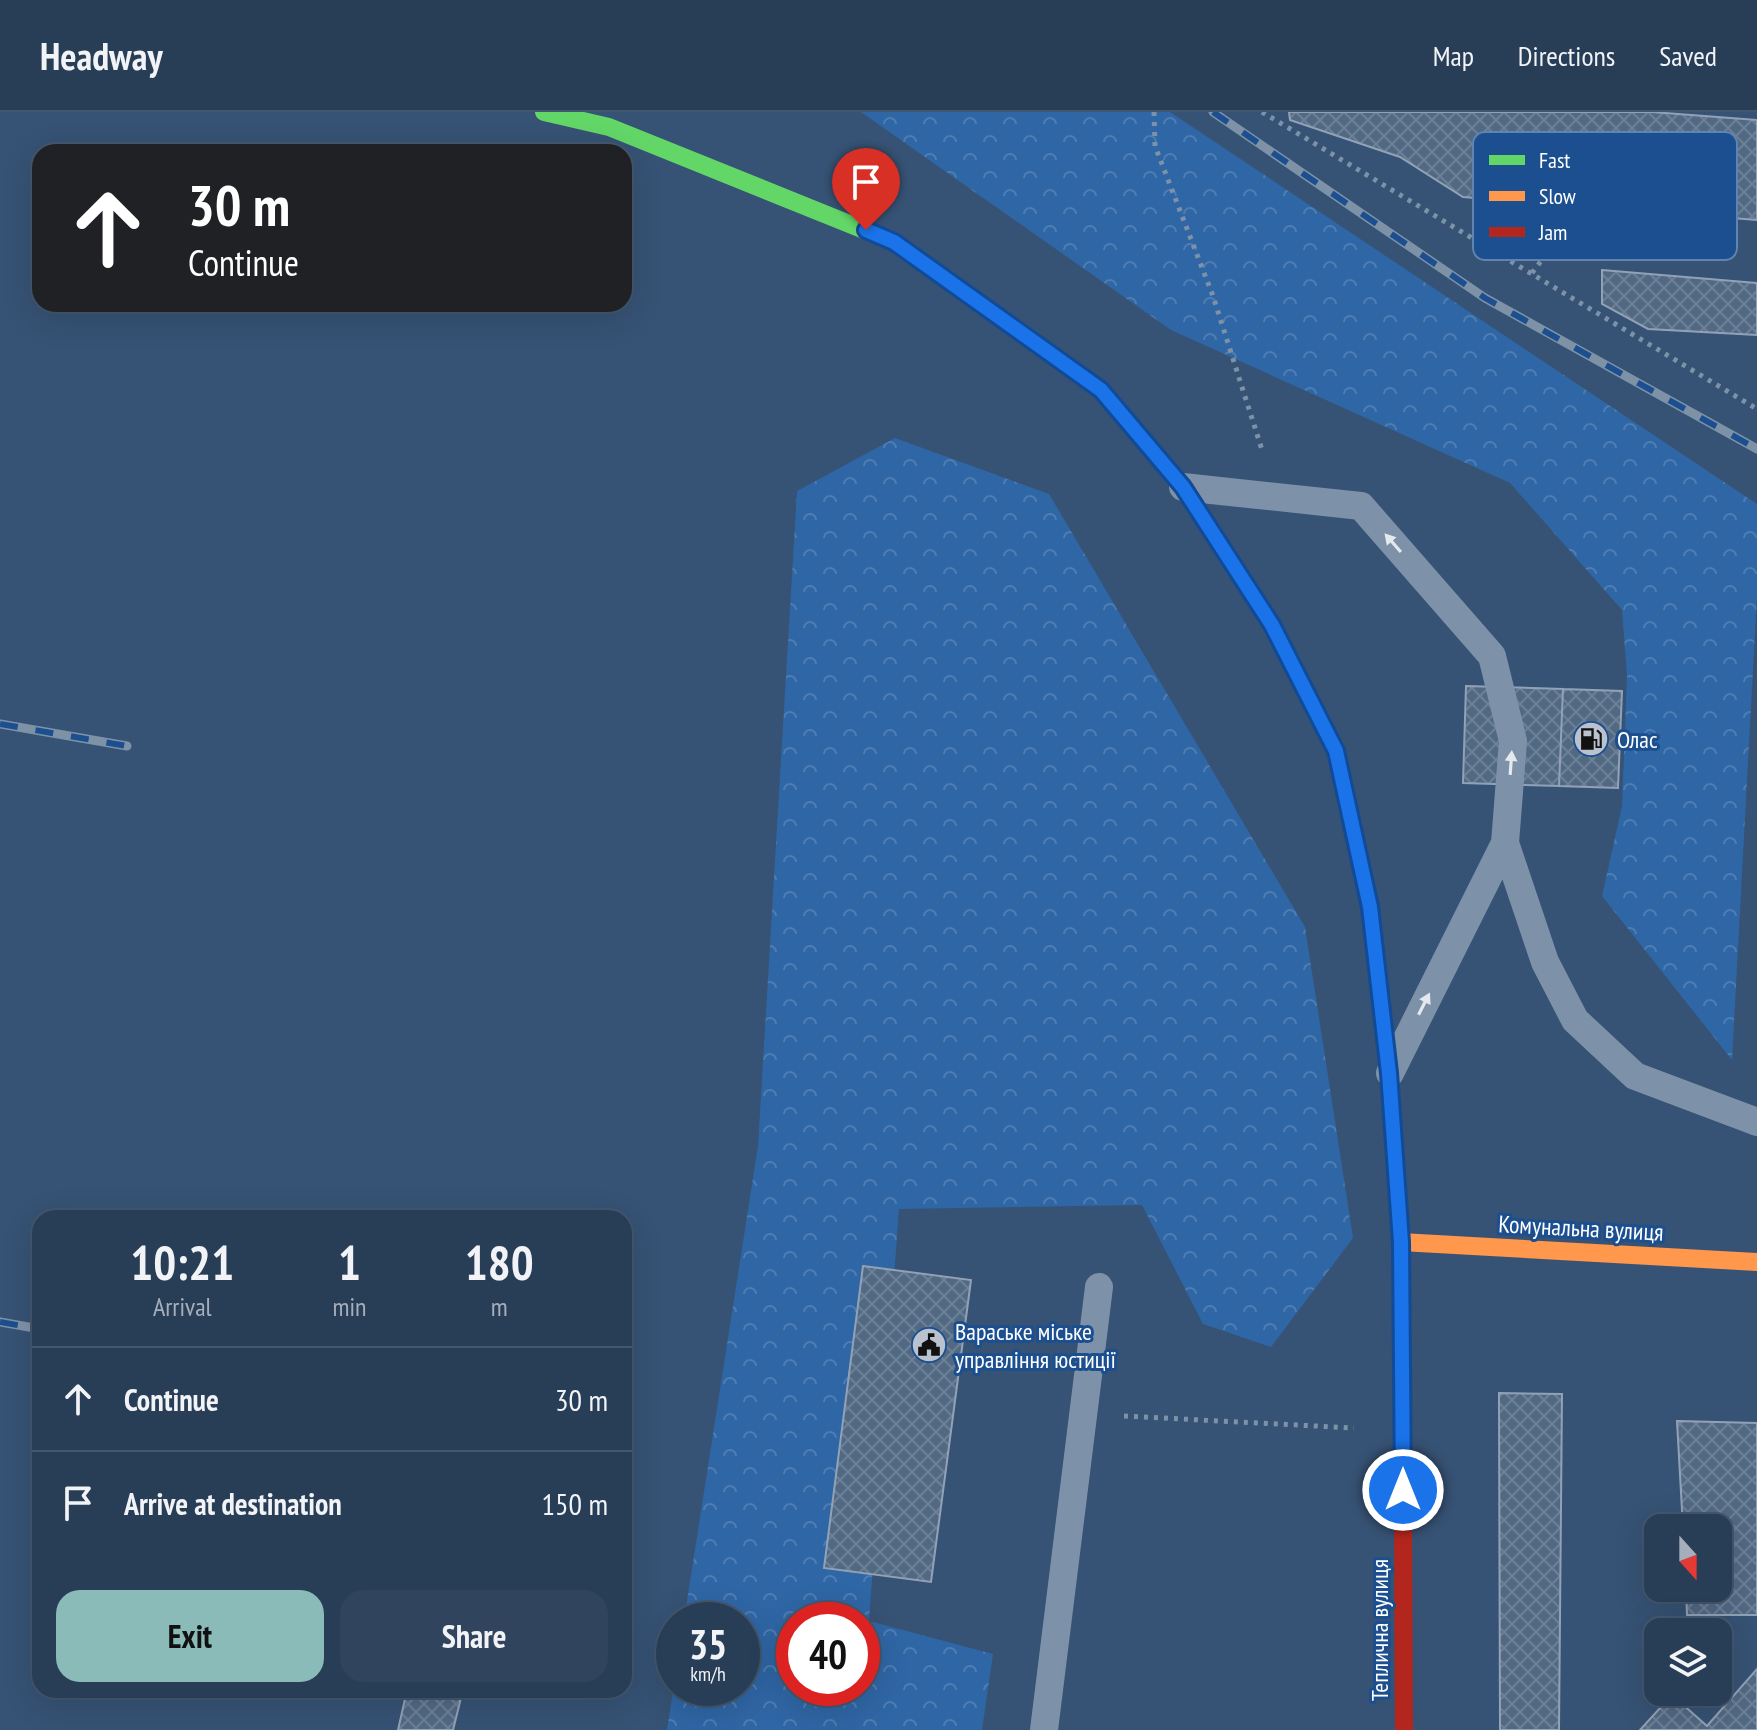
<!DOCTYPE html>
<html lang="en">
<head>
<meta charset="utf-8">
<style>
	:root { --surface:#283e57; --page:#30455d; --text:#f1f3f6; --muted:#a5aeba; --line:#44576d; --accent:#8bbbb9 }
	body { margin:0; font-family:"PT Sans Narrow",sans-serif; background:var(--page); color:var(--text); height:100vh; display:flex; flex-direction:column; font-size:30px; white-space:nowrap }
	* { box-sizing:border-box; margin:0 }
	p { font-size:26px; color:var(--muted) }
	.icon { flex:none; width:44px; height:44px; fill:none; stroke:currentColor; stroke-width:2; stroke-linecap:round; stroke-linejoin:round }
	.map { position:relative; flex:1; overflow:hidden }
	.side { position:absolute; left:32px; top:1098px; width:600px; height:488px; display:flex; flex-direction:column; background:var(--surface); border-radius:24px; box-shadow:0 8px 32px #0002,0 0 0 2px var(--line) }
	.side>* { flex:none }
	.top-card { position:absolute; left:32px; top:32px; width:600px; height:168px; border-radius:24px; box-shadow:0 8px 32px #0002,0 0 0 2px var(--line); background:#202124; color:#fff; overflow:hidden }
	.needle { width:52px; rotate:159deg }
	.controls { position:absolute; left:1644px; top:1402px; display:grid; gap:16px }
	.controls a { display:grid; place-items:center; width:88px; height:88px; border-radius:16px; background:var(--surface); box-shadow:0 8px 32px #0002,0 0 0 2px var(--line); font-size:40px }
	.speed { position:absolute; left:656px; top:1490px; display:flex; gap:16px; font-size:40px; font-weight:700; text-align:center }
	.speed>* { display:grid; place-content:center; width:104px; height:104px; border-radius:50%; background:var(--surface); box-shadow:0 8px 32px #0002,0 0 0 2px var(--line); line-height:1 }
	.speed small { font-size:20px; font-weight:400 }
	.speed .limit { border:12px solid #d22; background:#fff; color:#111 }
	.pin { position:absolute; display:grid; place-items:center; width:68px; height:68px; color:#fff; margin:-82px -34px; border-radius:50% 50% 50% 0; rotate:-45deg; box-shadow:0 0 8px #0007 }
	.pin .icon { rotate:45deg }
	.me { position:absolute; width:88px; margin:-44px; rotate:0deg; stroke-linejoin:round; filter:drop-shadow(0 0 6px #0008) }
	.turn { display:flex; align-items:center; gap:28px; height:168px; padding:0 24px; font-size:36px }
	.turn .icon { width:104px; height:104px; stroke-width:2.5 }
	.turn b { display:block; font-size:56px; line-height:68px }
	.eta { display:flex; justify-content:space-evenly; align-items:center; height:136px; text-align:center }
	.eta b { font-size:48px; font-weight:600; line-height:56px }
	.action { display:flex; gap:16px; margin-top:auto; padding:16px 24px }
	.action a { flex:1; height:92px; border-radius:24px; background:var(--accent); color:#111; font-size:32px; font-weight:600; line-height:92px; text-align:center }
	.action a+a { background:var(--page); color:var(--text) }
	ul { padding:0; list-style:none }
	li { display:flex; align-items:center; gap:24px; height:104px; padding:0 24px; border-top:2px solid var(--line) }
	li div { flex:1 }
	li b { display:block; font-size:30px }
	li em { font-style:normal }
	header { display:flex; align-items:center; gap:48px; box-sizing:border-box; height:112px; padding:0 40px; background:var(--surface); border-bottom:2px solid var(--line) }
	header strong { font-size:38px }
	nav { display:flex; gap:44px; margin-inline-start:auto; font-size:28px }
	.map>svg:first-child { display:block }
	.forest { fill:url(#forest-crowns); fill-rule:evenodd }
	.building { fill:url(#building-cross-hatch); stroke:#92a2b6; stroke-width:2 }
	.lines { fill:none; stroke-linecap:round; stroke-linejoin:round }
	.path { stroke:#7d92a8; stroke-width:5; stroke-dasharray:4 6; stroke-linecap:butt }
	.lane { stroke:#7d92a8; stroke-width:28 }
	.fast { stroke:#63d668; stroke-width:18 }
	.slow { stroke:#ff974d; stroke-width:18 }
	.jam { stroke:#b3261e; stroke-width:18 }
	.rail-casing { stroke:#7e92a7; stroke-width:9 }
	.rail { stroke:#1b4f8f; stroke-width:6; stroke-dasharray:18; stroke-linecap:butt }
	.oneway { fill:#e5e9ee }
	.route-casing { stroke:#114b97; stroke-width:20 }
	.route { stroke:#1a73e8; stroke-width:14 }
	.labels { text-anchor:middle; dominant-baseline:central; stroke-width:6; stroke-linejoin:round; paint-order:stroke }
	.poi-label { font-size:24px; fill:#fff; stroke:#1b4f8f; text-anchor:start }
	.street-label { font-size:24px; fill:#fff; stroke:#1b4f8f }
	.key { fill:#1b4f8f; stroke:#5f84b1; stroke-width:2 }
	.key-label { font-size:22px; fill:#fff }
</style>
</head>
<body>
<header>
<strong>Headway</strong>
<nav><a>Map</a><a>Directions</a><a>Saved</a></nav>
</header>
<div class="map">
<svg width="1757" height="1618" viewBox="0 0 1757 1618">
	<defs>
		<pattern id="forest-crowns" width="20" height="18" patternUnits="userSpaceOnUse" patternTransform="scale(2)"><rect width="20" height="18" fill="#2f66a5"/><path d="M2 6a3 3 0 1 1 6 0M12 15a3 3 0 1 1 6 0" fill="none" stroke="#4e7db2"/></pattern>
		<pattern id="building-cross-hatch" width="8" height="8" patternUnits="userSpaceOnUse" patternTransform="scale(2)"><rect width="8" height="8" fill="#526984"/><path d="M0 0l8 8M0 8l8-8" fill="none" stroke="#6c8096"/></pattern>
	</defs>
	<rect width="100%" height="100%" fill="#365274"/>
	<!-- forest -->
	<path class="forest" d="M861,0H1170L1757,392V483L1732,948L1602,784L1622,694L1627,564L1622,498L1510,371L1171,218Z
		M895,326L1049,382L1305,815L1353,1126L1271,1235L1203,1212L1142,1093L899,1097L869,1509L993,1542L982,1618H667L674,1573V1576H742V1508H684L758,1034L797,379ZM794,1508H862V1576H794Z"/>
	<!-- building -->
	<path class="building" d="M1289,0H1652L1757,8V108L1463,85L1400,45L1290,8Z
		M1602,158L1757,171V223L1648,217L1602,192Z
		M1466,574L1563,577L1559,674L1463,671Z
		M1563,577L1622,579L1618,676L1559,674Z
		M863,1154L971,1168L931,1470L824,1456Z
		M1499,1281L1562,1282L1559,1618H1500Z
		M1677,1309L1757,1311V1503H1687L1686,1476H1718V1416H1683Z
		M1757,1557V1618H1640L1672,1583L1707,1614Z
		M407,1578H463L453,1618H398Z"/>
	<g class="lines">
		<!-- path -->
		<path class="path" d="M1154,0L1155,34L1213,184L1263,341
			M1262,0L1757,297
			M1532,161L1551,136
			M1124,1304L1354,1316"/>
		<!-- lane -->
		<path class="lane" d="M1183,375L1361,394L1492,544L1513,629L1505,731L1390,961
			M1505,731L1545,850L1575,908L1635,964L1757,1010
			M1044,1618L1099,1175"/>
		<!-- fast -->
		<path class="fast" d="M544,0L609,15L894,130L1101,278L1167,356
			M1350,704L1370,795L1389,961L1401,1130L1403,1409"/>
		<!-- slow -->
		<path class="slow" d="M1167,356L1183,375L1272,513L1336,639L1350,704
			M1401,1130L1757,1150"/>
		<!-- jam -->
		<path class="jam" d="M1403,1409L1404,1618"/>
		<!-- rail casing -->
		<g class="rail-casing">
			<path id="rail" d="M1213,0L1485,186L1757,337
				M0,612L127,634
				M0,1210L40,1217"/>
		</g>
		<!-- rail -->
		<use href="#rail" class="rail"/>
	</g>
	<!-- one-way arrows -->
	<defs><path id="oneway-solid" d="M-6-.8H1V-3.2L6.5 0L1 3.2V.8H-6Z" transform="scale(2)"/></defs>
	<g class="oneway">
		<use href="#oneway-solid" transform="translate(1393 431) rotate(-131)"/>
		<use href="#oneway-solid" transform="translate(1511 651) rotate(-86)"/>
		<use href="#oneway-solid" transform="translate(1424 892) rotate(-63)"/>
	</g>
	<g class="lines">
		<!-- route casing -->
		<g class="route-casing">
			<path id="route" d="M866,118L894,130L1101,278L1183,375L1272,513L1336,639L1370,795L1389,961L1401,1130L1403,1378"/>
		</g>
		<!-- route -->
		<use href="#route" class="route"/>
	</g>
	<!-- icons -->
	<defs>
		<g id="fuel-disc" transform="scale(1.8)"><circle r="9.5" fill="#b9c2ce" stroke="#1b4f8f"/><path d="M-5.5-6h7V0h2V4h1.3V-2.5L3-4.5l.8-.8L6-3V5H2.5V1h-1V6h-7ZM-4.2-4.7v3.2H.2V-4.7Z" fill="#111"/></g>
		<g id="civic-disc" transform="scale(1.8)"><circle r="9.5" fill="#b9c2ce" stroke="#1b4f8f"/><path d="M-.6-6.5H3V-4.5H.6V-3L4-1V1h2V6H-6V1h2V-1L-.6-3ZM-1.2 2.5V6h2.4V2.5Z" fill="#111"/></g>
	</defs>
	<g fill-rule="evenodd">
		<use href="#fuel-disc" x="1591" y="627"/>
		<use href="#civic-disc" x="929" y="1233"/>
	</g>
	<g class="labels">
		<!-- poi labels -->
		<g class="poi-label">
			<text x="1617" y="627">Олас</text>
			<text x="955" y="1219">Вараське міське<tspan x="955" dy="28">управління юстиції</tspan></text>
		</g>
		<!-- street labels -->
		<g class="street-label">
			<text transform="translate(1581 1116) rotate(3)">Комунальна вулиця</text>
			<text transform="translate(1379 1518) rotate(-90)">Теплична вулиця</text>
		</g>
	</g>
	<!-- legend -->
	<rect x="1473" y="20" width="264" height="128" rx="12" class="key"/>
	<rect x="1489" y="43" width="36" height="10" fill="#63d668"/>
	<rect x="1489" y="79" width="36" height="10" fill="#ff974d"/>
	<rect x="1489" y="115" width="36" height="10" fill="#b3261e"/>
	<g class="key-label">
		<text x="1539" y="56">Fast</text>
		<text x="1539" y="92">Slow</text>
		<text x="1539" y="128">Jam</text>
	</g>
</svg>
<div class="controls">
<a><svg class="needle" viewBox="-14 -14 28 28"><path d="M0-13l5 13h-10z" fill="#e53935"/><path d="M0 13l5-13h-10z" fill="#a5aeba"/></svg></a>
<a><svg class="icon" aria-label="layers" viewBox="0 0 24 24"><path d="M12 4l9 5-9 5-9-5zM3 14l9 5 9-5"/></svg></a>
</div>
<div class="speed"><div>35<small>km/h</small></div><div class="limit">40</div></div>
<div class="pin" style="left:866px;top:118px;background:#d93025"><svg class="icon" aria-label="arrive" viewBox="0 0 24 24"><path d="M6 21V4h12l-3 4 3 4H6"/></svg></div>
<svg class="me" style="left:1403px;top:1378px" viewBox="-20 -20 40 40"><circle r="17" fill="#1a73e8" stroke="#fff" stroke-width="3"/><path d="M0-11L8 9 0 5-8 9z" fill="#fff"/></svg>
<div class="top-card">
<div class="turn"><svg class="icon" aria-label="ahead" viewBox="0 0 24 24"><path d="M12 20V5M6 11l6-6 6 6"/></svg><div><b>30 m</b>Continue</div></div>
</div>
<section class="side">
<div class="eta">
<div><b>10:21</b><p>Arrival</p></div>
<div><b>1</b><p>min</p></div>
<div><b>180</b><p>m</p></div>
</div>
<ul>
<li><svg class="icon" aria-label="ahead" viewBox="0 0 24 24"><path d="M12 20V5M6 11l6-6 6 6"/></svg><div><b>Continue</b></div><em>30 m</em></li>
<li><svg class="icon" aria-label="arrive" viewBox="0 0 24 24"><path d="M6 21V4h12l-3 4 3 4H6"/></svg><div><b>Arrive at destination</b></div><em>150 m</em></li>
</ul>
<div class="action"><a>Exit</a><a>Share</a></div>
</section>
</div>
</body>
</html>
